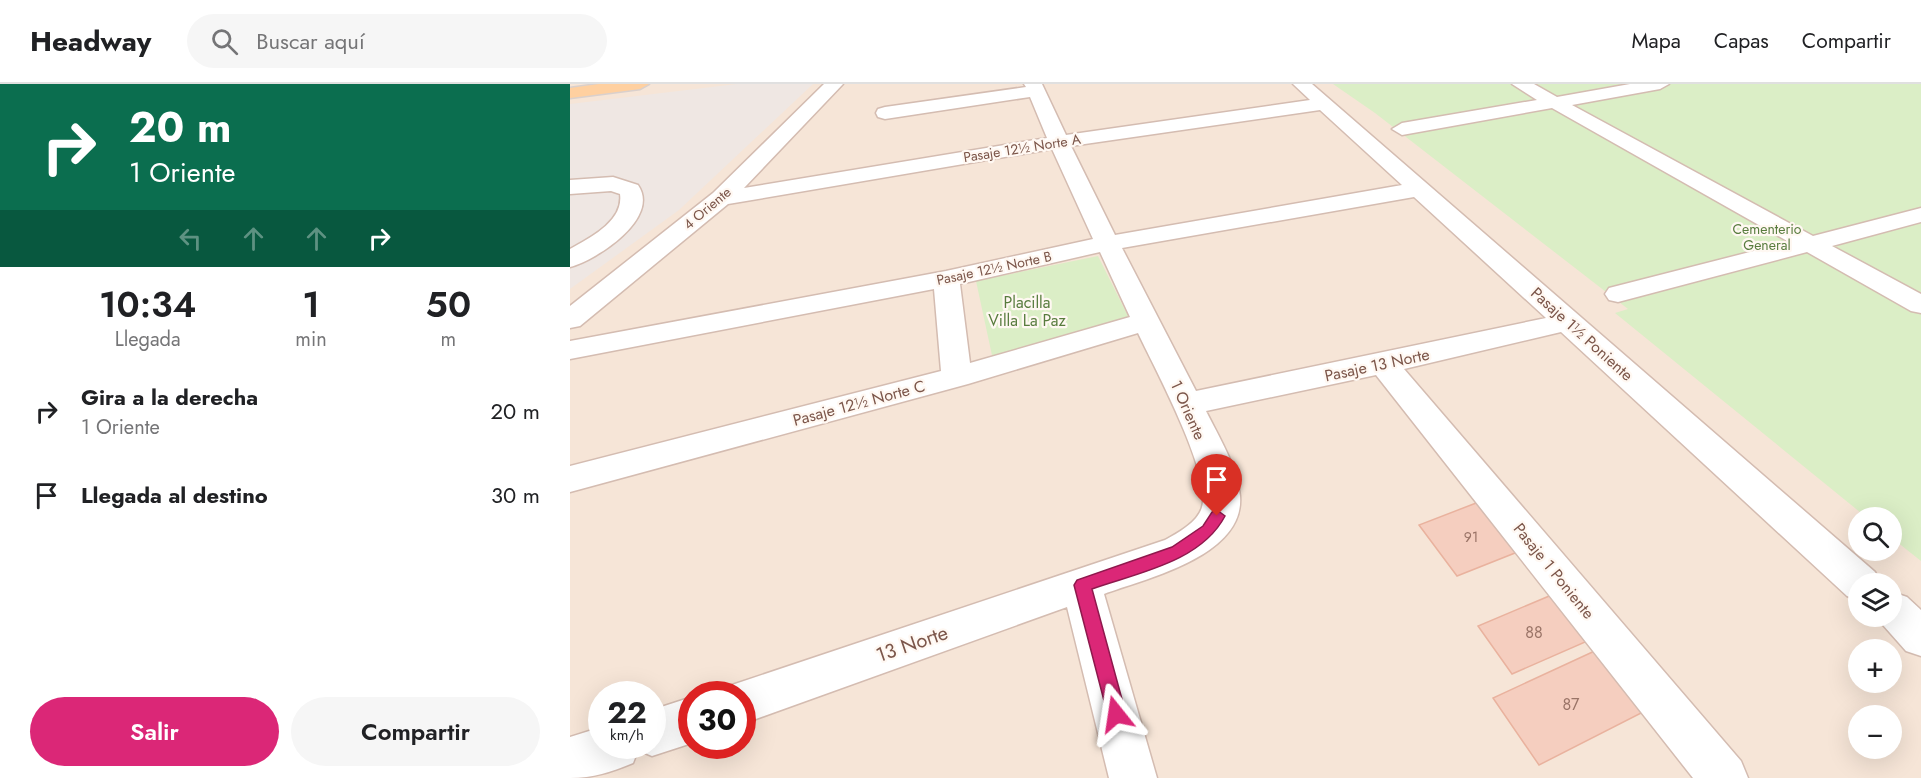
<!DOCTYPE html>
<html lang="es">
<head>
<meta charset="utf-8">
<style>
	:root { --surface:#fff; --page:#f6f6f6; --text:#202124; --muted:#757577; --line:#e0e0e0; --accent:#db2777 }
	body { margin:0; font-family:Jost,sans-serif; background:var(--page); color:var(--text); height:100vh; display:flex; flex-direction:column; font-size:22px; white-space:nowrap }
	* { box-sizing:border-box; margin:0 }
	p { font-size:20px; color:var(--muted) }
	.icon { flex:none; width:33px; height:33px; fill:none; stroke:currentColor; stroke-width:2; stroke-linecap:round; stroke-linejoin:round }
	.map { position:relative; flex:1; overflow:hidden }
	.drawer { display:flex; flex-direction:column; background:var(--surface); width:570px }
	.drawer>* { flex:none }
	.banner { background:#0b6e4f; color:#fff; overflow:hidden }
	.fabs { position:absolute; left:1278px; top:423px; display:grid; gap:12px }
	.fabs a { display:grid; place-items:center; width:54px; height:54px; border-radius:50%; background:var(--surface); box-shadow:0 6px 24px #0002; font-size:30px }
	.speed { position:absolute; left:18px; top:597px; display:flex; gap:12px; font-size:30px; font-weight:700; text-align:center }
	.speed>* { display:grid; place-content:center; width:78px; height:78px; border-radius:50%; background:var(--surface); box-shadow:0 6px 24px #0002; line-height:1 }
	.speed small { font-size:15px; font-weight:400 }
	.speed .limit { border:9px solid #d22; background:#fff; color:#111 }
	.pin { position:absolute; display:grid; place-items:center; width:51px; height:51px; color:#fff; margin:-62px -26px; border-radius:50% 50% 50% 0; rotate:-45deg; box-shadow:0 0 6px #0007 }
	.pin .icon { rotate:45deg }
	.me { position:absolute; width:66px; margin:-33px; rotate:345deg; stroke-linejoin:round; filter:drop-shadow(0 0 4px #0008) }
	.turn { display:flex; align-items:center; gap:21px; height:126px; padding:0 30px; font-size:27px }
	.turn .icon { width:78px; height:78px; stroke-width:2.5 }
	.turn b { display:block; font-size:42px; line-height:51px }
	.lanes { display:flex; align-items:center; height:57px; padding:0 30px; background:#0003; justify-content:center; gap:30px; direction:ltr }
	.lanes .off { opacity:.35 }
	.eta { display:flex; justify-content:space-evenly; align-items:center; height:102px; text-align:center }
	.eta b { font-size:36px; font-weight:600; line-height:42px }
	.primary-button { display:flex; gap:12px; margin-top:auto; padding:12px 30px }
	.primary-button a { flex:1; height:69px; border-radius:36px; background:var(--accent); color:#fff; font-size:24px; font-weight:600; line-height:69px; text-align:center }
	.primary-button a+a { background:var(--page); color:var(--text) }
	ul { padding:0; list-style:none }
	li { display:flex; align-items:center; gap:18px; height:84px; padding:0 30px }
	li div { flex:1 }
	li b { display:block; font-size:22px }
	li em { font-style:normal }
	header { display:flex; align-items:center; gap:36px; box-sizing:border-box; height:84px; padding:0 30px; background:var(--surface); border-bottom:2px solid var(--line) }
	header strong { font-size:28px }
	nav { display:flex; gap:33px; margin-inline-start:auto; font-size:21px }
	.search { width:420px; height:54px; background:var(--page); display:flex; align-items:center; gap:15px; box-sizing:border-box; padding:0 21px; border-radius:33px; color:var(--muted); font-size:22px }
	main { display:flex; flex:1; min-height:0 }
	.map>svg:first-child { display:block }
	.residential { fill:#f6e5d7; fill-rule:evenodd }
	.industrial { fill:#efe7e3 }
	.green { fill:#dbeec6 }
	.building { fill:#f5cebf; stroke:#e9b29e; stroke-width:1.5 }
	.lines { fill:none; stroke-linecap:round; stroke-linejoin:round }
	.minor-casing { stroke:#d4bcb1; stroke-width:3 }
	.major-casing { stroke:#dad0cc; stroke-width:3 }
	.minor { fill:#fff; fill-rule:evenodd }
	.major { fill:#ffd0a0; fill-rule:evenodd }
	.route { fill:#db2777; stroke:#8e194d; stroke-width:1.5 }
	.labels { text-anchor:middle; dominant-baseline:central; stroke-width:4.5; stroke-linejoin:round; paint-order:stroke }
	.far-street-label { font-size:14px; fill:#7c564a; stroke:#fff8f2 }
	.far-park-label { font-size:14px; fill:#587c3e; stroke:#fff8f2 }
	.number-label { font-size:14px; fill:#9a7467 }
	.park-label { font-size:16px; fill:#587c3e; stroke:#fff8f2 }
	.street-label { font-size:16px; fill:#7c564a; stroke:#fff8f2 }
	.near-number-label { font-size:16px; fill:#9a7467 }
	.near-street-label { font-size:20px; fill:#7c564a; stroke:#fff8f2 }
</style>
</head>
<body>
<header>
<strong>Headway</strong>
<div class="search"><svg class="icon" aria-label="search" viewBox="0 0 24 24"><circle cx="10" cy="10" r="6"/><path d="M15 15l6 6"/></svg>Buscar aquí</div>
<nav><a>Mapa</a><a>Capas</a><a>Compartir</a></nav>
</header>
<main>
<section class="drawer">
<div class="banner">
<div class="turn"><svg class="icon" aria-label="right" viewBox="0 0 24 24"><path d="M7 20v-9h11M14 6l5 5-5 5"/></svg><div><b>20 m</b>1 Oriente</div></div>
<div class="lanes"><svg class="icon off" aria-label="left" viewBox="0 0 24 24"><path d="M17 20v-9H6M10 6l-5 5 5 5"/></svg><svg class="icon off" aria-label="ahead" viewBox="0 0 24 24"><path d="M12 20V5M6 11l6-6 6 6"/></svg><svg class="icon off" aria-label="ahead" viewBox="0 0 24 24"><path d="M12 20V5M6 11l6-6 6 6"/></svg><svg class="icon" aria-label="right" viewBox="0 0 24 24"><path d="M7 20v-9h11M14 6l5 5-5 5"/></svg></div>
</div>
<div class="eta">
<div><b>10:34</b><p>Llegada</p></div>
<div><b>1</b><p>min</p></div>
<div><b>50</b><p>m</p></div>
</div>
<ul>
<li><svg class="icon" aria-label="right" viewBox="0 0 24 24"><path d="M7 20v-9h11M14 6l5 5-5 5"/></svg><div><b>Gira a la derecha</b><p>1 Oriente</p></div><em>20 m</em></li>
<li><svg class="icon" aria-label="arrive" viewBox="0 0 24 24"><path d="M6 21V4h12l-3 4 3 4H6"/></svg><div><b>Llegada al destino</b></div><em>30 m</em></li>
</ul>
<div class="primary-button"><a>Salir</a><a>Compartir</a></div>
</section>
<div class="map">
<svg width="1351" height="694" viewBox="0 0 1351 694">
	<rect width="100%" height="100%" fill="#fef4ea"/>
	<!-- residential -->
	<path class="residential" d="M0,0H1351V694H0ZM1288,434H1322V466H1288ZM1288,500H1322V532H1288ZM1288,566H1322V598H1288ZM32,610H82V662H32ZM122,610H172V662H122ZM1288,632H1322V664H1288Z"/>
	<!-- industrial -->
	<path class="industrial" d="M167,0H243L109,126L0,205V20Z"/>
	<!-- green -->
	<path class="green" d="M763,0H1351V477L1322,454V434L1296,433L1045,229L1058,225L805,29Z
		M528,172L563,242L423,276L406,197Z"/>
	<!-- building -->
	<path class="building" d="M914,416L955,465L887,492L849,441Z
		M984,510L1022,555L942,590L908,542Z
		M1029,565L1079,625L969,681L923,614Z"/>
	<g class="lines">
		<!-- minor casing -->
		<g class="minor-casing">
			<path id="minor" d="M254,0H273L174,104L477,54L460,13L315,35L308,33L306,29L308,25L315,23L456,3L454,0H472L496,51L740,16L723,0H742L1305,488L1311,500H1288V516L1277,512L991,248L834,285L1171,677L1178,694H1123L806,291L636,327C649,353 667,382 670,412C675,472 577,494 534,510L587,694H539L497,523L172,640V610H153L156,603L595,456C608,449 628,438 632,423C642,390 584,283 568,249L398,300L0,408V382L371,287L364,205L0,275V257L376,187L523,155L482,65L158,120L10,242L0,244V222L143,109ZM750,26L832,101L545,151L501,62ZM844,113L976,234L626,307L552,164ZM530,168L560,233L400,279L390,200Z
				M942,0H964L987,13L1060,0H1099L1090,5L1002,21L1243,152L1351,124V138L1262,162L1351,210V229L1341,227L1237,168L1048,218L1039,216L1035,210L1039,204L1219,158L982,24L832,51L822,45L832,39L967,16Z
				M43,93L68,101C91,134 27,176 0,183V165C20,154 54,137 50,110L41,107L0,110V96Z
				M1322,508L1337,513L1351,526V572L1336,567L1305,532H1322Z
				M122,613V659L82,672L68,666L63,679C41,688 23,694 0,694V653L32,643V662H82V626Z"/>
		</g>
		<!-- major casing -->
		<g class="major-casing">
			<path id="major" d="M29,0H79L70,5L0,14V4Z"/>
		</g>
		<!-- minor -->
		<use href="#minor" class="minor"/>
		<!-- major -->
		<use href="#major" class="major"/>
	</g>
	<!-- route -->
	<path class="route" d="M647,426L655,432C631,478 567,489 522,505L556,630L553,636L546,639L539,636L504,501L507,496L602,463L633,442L642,428Z"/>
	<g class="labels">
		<!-- far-street labels -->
		<g class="far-street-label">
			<text transform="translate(452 64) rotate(-9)">Pasaje 12½ Norte A</text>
			<text transform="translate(137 124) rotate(-40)">4 Oriente</text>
			<text transform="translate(424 184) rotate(-12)">Pasaje 12½ Norte B</text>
		</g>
		<!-- far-park labels -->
		<g class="far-park-label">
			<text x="1197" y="145">Cementerio<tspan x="1197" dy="16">General</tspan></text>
		</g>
		<!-- number labels -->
		<g class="number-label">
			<text x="901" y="453">91</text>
		</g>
		<!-- park labels -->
		<g class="park-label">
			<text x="457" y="218">Placilla<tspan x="457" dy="18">Villa La Paz</tspan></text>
		</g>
		<!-- street labels -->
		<g class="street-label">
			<text transform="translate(1012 250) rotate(42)">Pasaje 1½ Poniente</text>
			<text transform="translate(807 281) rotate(-12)">Pasaje 13 Norte</text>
			<text transform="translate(289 319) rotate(-15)">Pasaje 12½ Norte C</text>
			<text transform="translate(618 326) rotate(66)">1 Oriente</text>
			<text transform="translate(984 487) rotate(51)">Pasaje 1 Poniente</text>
		</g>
		<!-- near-number labels -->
		<g class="near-number-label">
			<text x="964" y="548">88</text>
			<text x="1001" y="620">87</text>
		</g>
		<!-- near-street labels -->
		<g class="near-street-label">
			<text transform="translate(342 560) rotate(-19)">13 Norte</text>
		</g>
	</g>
</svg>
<div class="fabs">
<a><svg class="icon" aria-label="search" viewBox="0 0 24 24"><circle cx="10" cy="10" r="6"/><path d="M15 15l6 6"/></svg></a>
<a><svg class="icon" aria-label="layers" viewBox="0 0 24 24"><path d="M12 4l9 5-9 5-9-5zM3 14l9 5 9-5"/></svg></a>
<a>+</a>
<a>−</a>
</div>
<div class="speed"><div>22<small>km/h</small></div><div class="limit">30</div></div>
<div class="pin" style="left:647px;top:432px;background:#d93025"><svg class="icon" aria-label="arrive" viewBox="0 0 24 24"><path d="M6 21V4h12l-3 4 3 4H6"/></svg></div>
<svg class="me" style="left:546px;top:630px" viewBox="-20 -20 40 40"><path d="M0-17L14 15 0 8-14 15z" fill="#db2777" stroke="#fff" stroke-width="4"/></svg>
</div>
</main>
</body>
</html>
